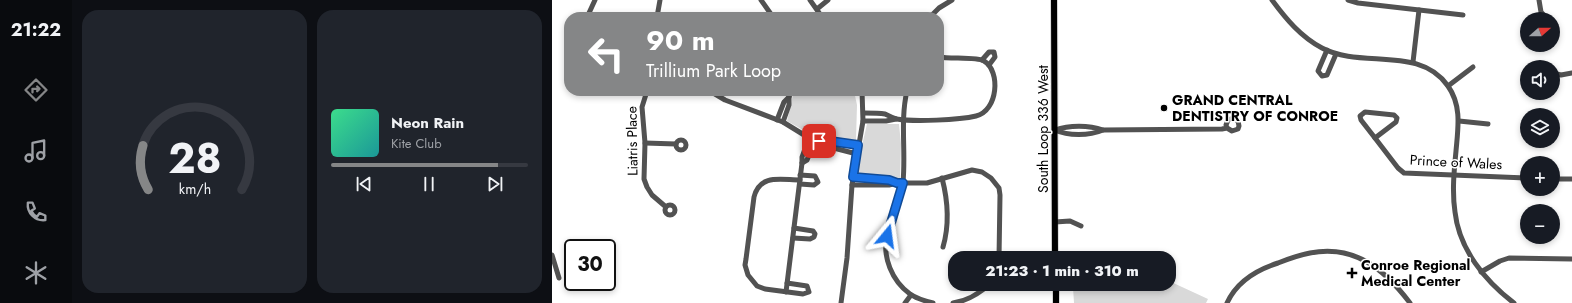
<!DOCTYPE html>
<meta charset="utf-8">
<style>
body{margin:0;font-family:Jost,sans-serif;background:#20242c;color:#f1f3f6;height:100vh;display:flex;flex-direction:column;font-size:15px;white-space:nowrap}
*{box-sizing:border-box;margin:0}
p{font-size:13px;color:#9ea1a6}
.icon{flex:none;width:22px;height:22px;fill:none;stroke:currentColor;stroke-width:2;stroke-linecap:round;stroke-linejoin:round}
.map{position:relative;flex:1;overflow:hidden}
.sheet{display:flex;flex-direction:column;gap:10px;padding:10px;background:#0d0f14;width:480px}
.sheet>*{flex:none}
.hud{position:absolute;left:12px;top:12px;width:380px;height:84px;border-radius:16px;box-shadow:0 2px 6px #0003;background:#858687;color:#fff;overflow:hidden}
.needle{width:26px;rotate:69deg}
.tools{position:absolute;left:968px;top:12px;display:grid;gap:8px}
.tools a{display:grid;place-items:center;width:40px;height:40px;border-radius:50%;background:#171b24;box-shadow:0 2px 6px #0003;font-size:20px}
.speed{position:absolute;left:12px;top:239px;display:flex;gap:8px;font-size:20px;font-weight:700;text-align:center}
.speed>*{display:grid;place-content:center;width:52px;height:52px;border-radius:50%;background:#171b24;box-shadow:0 2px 6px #0003;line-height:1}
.speed .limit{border:2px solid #111;border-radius:6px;background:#fff;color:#111}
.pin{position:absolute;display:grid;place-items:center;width:34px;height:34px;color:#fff;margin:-17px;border-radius:8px;box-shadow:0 2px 6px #0006}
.me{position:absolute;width:44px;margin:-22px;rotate:16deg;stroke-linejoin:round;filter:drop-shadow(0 0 3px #0008)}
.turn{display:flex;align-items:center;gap:14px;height:84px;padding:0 16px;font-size:18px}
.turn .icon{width:52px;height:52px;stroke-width:2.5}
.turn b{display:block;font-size:28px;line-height:34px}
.sheet .tile{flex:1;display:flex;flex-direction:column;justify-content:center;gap:6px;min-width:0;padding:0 14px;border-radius:16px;background:#20242c}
.sheet .dial{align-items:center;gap:0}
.dial svg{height:104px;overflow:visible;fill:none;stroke:#363941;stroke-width:7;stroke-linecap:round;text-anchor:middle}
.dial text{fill:#f1f3f6;stroke:none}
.song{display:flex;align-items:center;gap:12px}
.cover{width:48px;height:48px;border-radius:6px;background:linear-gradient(135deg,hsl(150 70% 55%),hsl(180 70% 35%))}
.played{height:4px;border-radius:2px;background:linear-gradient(90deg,#858687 85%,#363941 85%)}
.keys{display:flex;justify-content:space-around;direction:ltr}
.sheet .tiles{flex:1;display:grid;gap:10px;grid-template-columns:repeat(2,1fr)}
.trip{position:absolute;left:396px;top:251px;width:228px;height:40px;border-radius:16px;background:#171b24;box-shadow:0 2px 6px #0003;font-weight:800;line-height:40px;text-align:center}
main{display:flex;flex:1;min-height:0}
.tabs{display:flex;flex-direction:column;width:72px;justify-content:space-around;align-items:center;background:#090b0e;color:#9ea1a6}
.tabs .icon{width:28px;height:28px}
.tabs .active{color:#858687}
.tabs b{font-size:18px;color:#f1f3f6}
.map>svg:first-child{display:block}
.green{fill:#d9d9d9}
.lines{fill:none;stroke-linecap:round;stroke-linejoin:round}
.major-casing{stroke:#dbdbdb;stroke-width:8}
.minor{stroke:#525252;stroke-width:5}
.major{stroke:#000;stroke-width:6}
.route-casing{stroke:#114b97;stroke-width:10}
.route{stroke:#1a73e8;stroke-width:7}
.poi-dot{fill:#000;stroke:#fff;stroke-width:1.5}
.labels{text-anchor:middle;stroke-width:3;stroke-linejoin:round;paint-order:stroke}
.poi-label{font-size:14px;font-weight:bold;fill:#000;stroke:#fff;text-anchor:start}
.street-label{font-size:14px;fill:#000;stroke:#fff}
</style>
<main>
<nav class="tabs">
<b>21:22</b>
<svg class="icon active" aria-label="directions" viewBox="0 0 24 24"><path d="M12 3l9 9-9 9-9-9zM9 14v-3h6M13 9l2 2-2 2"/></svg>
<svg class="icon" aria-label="music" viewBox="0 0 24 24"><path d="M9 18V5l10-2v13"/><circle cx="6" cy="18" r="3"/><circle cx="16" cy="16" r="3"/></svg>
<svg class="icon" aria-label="phone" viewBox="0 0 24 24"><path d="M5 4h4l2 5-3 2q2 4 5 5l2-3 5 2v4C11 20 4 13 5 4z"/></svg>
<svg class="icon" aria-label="climate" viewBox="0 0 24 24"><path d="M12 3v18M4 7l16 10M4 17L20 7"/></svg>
</nav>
<section class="sheet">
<div class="tiles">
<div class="tile dial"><svg viewBox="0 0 100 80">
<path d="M14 69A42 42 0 1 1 86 69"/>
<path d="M14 69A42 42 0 0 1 10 35" stroke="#858687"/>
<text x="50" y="56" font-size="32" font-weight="700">28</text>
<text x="50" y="72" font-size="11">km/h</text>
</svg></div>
<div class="tile">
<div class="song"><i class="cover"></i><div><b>Neon Rain</b><p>Kite Club</p></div></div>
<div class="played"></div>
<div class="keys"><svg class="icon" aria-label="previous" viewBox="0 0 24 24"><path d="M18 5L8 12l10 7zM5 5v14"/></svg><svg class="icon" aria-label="pause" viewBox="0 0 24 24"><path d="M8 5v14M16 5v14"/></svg><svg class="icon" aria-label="next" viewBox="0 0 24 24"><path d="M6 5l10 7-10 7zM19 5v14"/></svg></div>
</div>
</div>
</section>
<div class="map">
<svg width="1020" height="303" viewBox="0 0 1020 303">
<rect width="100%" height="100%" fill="#fff"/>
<g class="green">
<path d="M242,91H302L305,105L304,140L260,135L235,121Z"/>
<path d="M315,124H347L349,144L348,180L303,175Z"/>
<path d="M617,281L656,299L654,303H522L521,287L525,284H617Z"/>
</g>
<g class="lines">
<defs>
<g id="major">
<path d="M502,0L503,258"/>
<path d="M504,284V303"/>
</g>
</defs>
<use href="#major" class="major-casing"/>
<g class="minor">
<path d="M209,0L221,17"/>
<path d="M258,0L270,17"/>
<path d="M720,0C734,19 749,37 770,48C809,69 868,45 896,86C910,106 906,128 904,151C902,171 900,192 903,212C907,249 933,281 962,303"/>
<path d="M796,0L806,3L911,15"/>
<path d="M987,0L989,12L995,19"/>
<path d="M265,9L276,0"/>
<path d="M37,13L43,0"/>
<path d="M105,17L108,0"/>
<path d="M378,17L387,8L400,0"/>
<path d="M775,50L766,71L770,76L775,75L784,54"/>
<path d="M430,60L437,52H442L443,57L437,65"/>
<path d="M861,62L867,10"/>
<path d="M1001,73L1009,75L1020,73"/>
<path d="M896,86L921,67"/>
<path d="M95,91L90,107L93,143L92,179L95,187L100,195L114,207"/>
<path d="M158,91L173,100L231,122L257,138L267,141L270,145L305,154"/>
<path d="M355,91C348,120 354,152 351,182C349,201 339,217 335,235C330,257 340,281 358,294C365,299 373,301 381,303"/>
<path d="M813,112L842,115L845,118L844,122L823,138L809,120L808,116Z"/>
<path d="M312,113C319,113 327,113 333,114C337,116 341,118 345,119C362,122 407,120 424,116C446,111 449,71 432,61C426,57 398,59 387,57"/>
<path d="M225,120L232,102L237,97L239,91"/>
<path d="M311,121H334L344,119"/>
<path d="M907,121L936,124"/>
<path d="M231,122L237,105V97"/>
<path d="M503,130C516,136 537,136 551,130L670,129L675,128L680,131L686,129L687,126L686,121L681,118L676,120L674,125L675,128"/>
<path d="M503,130C517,125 537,125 551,130"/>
<path d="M823,138L846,168L852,173L975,178"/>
<circle cx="129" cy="145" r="5"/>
<path d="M267,141L271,140L306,145"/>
<path d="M93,143L124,144"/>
<path d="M250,163L255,160L263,140"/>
<path d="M301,177L337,180L345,183"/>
<path d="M390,178C396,201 398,223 391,247"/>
<path d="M1001,179H1020"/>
<path d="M248,184L262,185L266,182L263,176L248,175"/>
<path d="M300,185H337L345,183H375L420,170L430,172L439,178L447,188L448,195L447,258"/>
<circle cx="118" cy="210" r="5"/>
<path d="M503,222L518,221L529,226"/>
<path d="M241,238L258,239L262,237L263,234L261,231L242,228"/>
<path d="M0,255L7,278"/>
<path d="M929,272L948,261L957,258L1020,259"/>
<path d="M235,283L255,286L257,292L251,294L213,289L205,286L196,275L193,265L194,259L202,197C208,173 230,180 248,180"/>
<path d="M234,292L250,163V157L257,138"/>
<path d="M289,303L295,258L300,185L311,121L310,91"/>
<path d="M353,303L359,295"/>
<path d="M401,303C414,301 428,293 438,284"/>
<path d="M675,303C685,281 704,270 726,263C736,259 747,255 758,253C803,244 833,270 858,303"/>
</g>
<use href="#major" class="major"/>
</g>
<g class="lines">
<defs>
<path id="route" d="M267,141L271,140L306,145L301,177L337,180L345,183H351L335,236"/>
</defs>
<use href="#route" class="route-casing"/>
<use href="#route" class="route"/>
</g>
<g class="poi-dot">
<circle cx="612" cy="108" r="4"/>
<path d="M798 267h4v4h4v4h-4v4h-4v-4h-4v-4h4z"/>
</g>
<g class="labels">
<g class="poi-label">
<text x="620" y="105">GRAND CENTRAL<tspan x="620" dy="16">DENTISTRY OF CONROE</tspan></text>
<text x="809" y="270">Conroe Regional<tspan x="809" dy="16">Medical Center</tspan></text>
</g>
<g class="street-label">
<text transform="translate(491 129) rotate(-90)" y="5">South Loop 336 West</text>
<text transform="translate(80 141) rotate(-91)" y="5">Liatris Place</text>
<text transform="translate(904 162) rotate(3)" y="5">Prince of Wales</text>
</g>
</g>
</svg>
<div class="tools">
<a><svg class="needle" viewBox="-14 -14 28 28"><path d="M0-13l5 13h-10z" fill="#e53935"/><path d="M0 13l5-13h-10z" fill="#9ea1a6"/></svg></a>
<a><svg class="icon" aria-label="sound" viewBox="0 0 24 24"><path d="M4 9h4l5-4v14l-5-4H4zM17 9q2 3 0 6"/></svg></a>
<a><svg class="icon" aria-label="layers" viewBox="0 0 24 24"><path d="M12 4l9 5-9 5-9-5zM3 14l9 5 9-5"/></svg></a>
<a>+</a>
<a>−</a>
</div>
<div class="speed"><div class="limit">30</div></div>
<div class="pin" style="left:267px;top:141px;background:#d93025"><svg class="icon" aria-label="arrive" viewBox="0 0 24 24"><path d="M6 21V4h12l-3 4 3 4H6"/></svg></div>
<svg class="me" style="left:335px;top:236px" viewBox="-20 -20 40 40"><path d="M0-17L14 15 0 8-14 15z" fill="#1a73e8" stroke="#fff" stroke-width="4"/></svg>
<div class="trip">21:23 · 1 min · 310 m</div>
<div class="hud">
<div class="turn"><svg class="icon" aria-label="left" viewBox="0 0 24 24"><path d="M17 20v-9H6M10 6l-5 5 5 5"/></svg><div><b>90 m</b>Trillium Park Loop</div></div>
</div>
</div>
</main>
